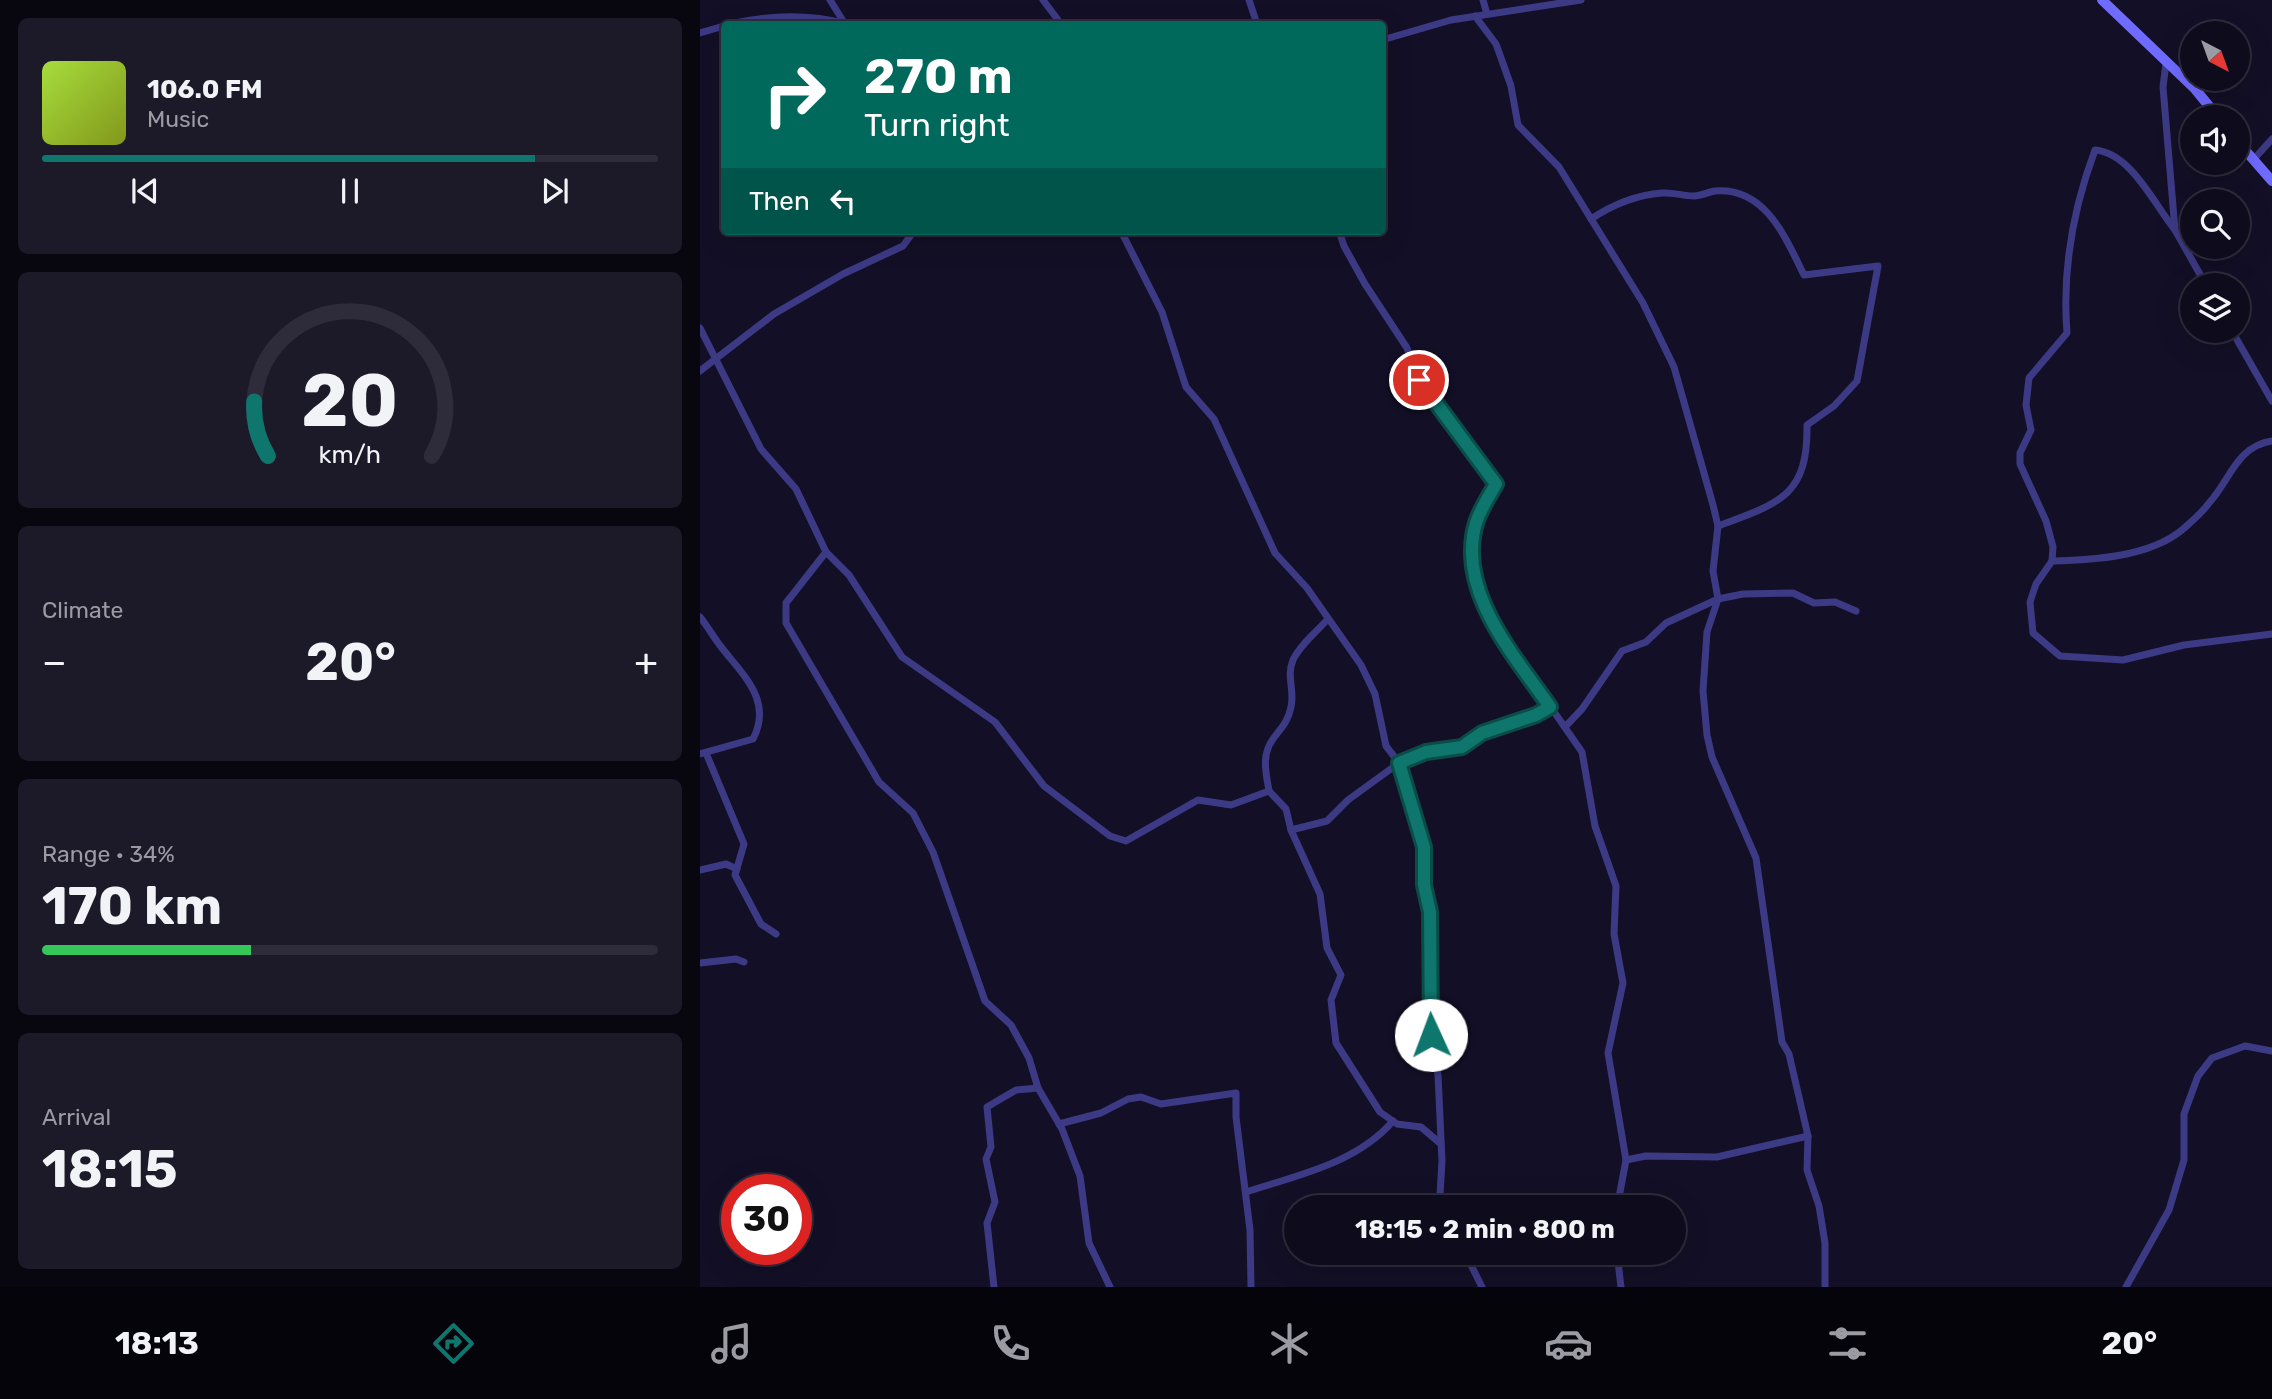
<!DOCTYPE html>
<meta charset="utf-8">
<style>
body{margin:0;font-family:Rubik,sans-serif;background:#1c1929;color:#f1f3f6;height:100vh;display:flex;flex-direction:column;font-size:26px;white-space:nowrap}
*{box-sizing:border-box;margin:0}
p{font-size:23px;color:#9b9ba3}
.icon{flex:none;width:38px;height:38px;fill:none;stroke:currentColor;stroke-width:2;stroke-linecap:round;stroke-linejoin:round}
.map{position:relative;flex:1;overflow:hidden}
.drawer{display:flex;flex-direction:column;gap:18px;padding:18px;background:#08060f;width:700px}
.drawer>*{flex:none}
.top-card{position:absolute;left:21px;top:21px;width:665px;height:214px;border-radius:7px;box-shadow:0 7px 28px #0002,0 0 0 2px #2e2b3b;background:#00695c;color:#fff;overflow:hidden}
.needle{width:46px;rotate:139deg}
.fabs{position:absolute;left:1480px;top:21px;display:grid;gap:14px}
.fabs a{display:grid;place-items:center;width:70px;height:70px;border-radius:50%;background:#0e0b1c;box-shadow:0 7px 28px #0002,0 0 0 2px #2e2b3b;font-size:35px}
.speed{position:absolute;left:21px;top:1174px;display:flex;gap:14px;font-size:35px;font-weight:700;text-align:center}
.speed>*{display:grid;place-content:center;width:91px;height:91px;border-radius:50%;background:#0e0b1c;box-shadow:0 7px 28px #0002,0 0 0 2px #2e2b3b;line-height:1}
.speed .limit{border:10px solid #d22;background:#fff;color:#111}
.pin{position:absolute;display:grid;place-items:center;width:60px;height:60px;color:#fff;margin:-30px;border:4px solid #fff;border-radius:50%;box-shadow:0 2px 7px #0007}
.me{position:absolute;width:77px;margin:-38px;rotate:358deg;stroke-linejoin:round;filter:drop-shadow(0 0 5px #0008)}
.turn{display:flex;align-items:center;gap:24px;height:147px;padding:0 28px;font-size:32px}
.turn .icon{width:91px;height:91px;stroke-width:2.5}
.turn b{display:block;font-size:49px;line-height:60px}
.then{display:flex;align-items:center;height:66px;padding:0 28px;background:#0003;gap:14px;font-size:26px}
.big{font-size:52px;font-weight:700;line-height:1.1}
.drawer .widget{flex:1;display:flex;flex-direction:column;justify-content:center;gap:10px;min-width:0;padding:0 24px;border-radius:10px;background:#1c1929}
.drawer .dial{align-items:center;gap:0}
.dial svg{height:182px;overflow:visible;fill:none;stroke:#2e2b3b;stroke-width:7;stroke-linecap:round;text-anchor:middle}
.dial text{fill:#f1f3f6;stroke:none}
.song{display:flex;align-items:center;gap:21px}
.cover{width:84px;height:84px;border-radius:10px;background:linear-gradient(135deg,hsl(80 70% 55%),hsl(70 70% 35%))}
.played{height:7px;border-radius:4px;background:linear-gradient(90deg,#0f766e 80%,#2e2b3b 80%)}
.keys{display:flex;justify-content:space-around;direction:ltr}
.heat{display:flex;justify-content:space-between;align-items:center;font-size:38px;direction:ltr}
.charge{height:10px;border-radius:5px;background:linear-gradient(90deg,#34c759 34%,#2e2b3b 0)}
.trip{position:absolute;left:584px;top:1195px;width:402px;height:70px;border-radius:35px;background:#0e0b1c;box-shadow:0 7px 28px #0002,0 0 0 2px #2e2b3b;font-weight:700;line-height:70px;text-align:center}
.tabs{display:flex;height:112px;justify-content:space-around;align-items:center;background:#06040b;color:#9b9ba3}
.tabs .icon{width:49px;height:49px}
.tabs .current{color:#0f766e}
.tabs b{font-size:32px;color:#f1f3f6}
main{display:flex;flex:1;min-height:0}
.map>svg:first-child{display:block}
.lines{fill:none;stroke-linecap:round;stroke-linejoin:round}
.street{stroke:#3d3a85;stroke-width:7}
.secondary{stroke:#6f6bff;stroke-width:10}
.route-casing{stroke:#0a4d48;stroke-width:18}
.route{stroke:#0f766e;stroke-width:12}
</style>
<main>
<section class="drawer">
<div class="widget">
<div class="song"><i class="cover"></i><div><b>106.0 FM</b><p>Music</p></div></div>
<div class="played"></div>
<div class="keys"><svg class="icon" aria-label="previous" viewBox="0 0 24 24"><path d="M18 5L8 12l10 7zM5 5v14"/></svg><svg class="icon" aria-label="pause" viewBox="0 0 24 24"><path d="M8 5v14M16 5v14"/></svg><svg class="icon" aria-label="next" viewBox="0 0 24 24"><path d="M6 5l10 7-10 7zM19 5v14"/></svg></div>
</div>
<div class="widget dial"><svg viewBox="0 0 100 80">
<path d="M14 69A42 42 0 1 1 86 69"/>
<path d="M14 69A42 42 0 0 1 8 45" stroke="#0f766e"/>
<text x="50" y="56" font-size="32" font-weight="700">20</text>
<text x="50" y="72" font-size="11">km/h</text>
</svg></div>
<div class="widget"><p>Climate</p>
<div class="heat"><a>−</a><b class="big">20°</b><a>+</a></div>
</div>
<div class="widget"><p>Range · 34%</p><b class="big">170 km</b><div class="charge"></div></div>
<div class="widget"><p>Arrival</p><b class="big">18:15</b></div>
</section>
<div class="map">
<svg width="1572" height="1287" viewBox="0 0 1572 1287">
<rect width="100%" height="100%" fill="#130f26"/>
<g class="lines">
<g class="street">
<path d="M130,0L145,24"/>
<path d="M343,0L361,24"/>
<path d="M549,0L557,24"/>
<path d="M783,0L787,14"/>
<path d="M775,16L796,44L811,86L818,125L859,167L943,303L974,367L1013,505L1018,526L1013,571L1018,599L1007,632L1003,691L1007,735L1012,757L1056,858L1082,1042L1089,1054L1108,1136L1107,1170L1119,1206L1125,1243V1287"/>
<path d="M30,24C69,15 109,14 147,24"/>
<path d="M0,33L24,26"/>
<path d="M682,40L751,20L881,0"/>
<path d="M1466,63L1463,87L1475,230L1506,285"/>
<path d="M1553,160L1572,139"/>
<path d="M891,219C912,205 936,195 962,193C973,192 983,196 994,196C1001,196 1008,192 1015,191C1066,187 1086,239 1104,275L1178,266L1157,381L1134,406L1107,425C1108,496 1080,503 1018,526"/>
<path d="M1475,230C1454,204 1431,153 1395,150C1373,209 1362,270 1367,333L1329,378L1326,405L1331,430L1320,453V464L1346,521L1353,547L1352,561L1336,584L1330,602L1333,633L1360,656L1423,660L1484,645L1572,634"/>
<path d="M421,231L462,312L486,387L514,419L575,553L607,588L661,665L675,694L686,746L699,763L724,847L725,885L730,912L731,1035L738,1075L742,1161L740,1195L744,1208"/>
<path d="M639,231L644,246L665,284L707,348L719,380L796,484L776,522L772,552L777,592L811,650L882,752L895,826L916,886L914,934L923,983L908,1053L926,1160L917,1208"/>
<path d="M0,328L61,449L96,489L126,552L149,575L202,657L295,722L344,786L410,836L426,841L498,800L531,805L569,791L586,809L591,830L627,821L648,800L699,763L726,752L762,746L782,733L836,715L850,707"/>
<path d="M1532,331L1572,401"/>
<path d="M0,371L74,314L143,274L203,246L214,231"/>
<path d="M126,552L86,603V623L179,782L213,813L233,852L285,1001L311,1025L329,1058L338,1088L362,1129L380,1176L389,1243L410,1287"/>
<path d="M1352,561C1393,560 1449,557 1482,530C1491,522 1502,513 1509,503C1530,480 1537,446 1572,441"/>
<path d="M0,617C8,627 14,638 22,648C43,675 73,701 53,739L0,754"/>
<path d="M865,727L882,709L922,651L946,642L966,623L1018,599L1043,594L1093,593L1114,603L1135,602L1156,611"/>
<path d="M6,753L44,844L35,875L61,924L76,934"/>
<path d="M569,791C566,773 561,755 573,739C581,728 588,722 591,707C595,690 586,677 593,660C600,645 617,631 628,619"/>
<path d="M591,830L620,894L627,948L641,975L631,1000L636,1043L680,1112L697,1124L721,1127L741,1144"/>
<path d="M0,870L26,864L37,869"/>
<path d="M0,963L36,959L44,962"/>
<path d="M359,1124L401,1113L428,1099L441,1097L461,1104L536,1093V1117L550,1230L551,1287"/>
<path d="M926,1160L946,1156L1017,1157L1108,1136"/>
<path d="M546,1192C598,1175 657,1163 693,1121"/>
<path d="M765,1253L782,1287"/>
<path d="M917,1253L921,1287"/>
<path d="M294,1287L287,1223L295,1202L286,1159L291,1147L287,1107L316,1090L338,1088"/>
<path d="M1426,1287L1469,1210L1484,1160V1114L1498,1076L1512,1058L1545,1046L1572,1051"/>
</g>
<g class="secondary">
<path d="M1402,0L1495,89L1518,117"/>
<path d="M1538,142L1572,181"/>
</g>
</g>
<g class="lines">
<defs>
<path id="route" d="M719,380L796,484C789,496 780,510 776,523C756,591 814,655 850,707L836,715L782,733L762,747L726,752L699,763L724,847V885L730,912L731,1035"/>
</defs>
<use href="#route" class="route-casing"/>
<use href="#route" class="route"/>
</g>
</svg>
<div class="fabs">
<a><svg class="needle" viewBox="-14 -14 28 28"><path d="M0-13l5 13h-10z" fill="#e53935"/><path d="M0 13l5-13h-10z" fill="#9b9ba3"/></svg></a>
<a><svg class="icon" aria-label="sound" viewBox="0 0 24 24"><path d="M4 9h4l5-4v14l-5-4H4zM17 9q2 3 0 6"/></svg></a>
<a><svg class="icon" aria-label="search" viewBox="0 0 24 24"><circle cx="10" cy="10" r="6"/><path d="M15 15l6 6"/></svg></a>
<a><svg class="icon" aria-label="layers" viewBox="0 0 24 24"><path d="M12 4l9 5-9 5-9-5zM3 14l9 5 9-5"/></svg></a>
</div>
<div class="speed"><div class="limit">30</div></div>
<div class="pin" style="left:719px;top:380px;background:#d93025"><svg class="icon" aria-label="arrive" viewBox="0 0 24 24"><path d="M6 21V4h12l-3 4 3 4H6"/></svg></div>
<svg class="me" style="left:731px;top:1035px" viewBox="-20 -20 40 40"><circle r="19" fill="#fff"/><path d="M0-13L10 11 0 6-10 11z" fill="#0f766e"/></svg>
<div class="trip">18:15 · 2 min · 800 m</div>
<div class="top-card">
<div class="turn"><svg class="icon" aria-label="right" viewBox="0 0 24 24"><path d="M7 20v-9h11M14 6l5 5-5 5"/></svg><div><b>270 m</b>Turn right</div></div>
<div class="then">Then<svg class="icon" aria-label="left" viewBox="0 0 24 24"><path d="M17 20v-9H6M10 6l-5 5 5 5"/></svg></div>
</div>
</div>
</main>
<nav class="tabs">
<b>18:13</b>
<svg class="icon current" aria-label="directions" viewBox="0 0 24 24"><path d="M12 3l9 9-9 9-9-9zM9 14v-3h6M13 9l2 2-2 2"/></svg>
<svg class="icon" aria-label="music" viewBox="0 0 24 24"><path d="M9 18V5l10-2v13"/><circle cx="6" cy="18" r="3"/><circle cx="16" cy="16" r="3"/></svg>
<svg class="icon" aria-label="phone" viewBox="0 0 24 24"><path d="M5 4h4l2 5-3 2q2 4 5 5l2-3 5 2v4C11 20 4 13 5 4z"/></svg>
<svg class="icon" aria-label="climate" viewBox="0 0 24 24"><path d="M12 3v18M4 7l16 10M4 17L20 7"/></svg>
<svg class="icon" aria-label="car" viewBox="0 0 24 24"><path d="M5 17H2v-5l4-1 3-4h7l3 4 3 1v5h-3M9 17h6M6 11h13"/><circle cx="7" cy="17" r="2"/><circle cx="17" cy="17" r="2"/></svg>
<svg class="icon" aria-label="filters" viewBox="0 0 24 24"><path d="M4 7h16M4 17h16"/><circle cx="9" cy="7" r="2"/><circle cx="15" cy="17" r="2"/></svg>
<b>20°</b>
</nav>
